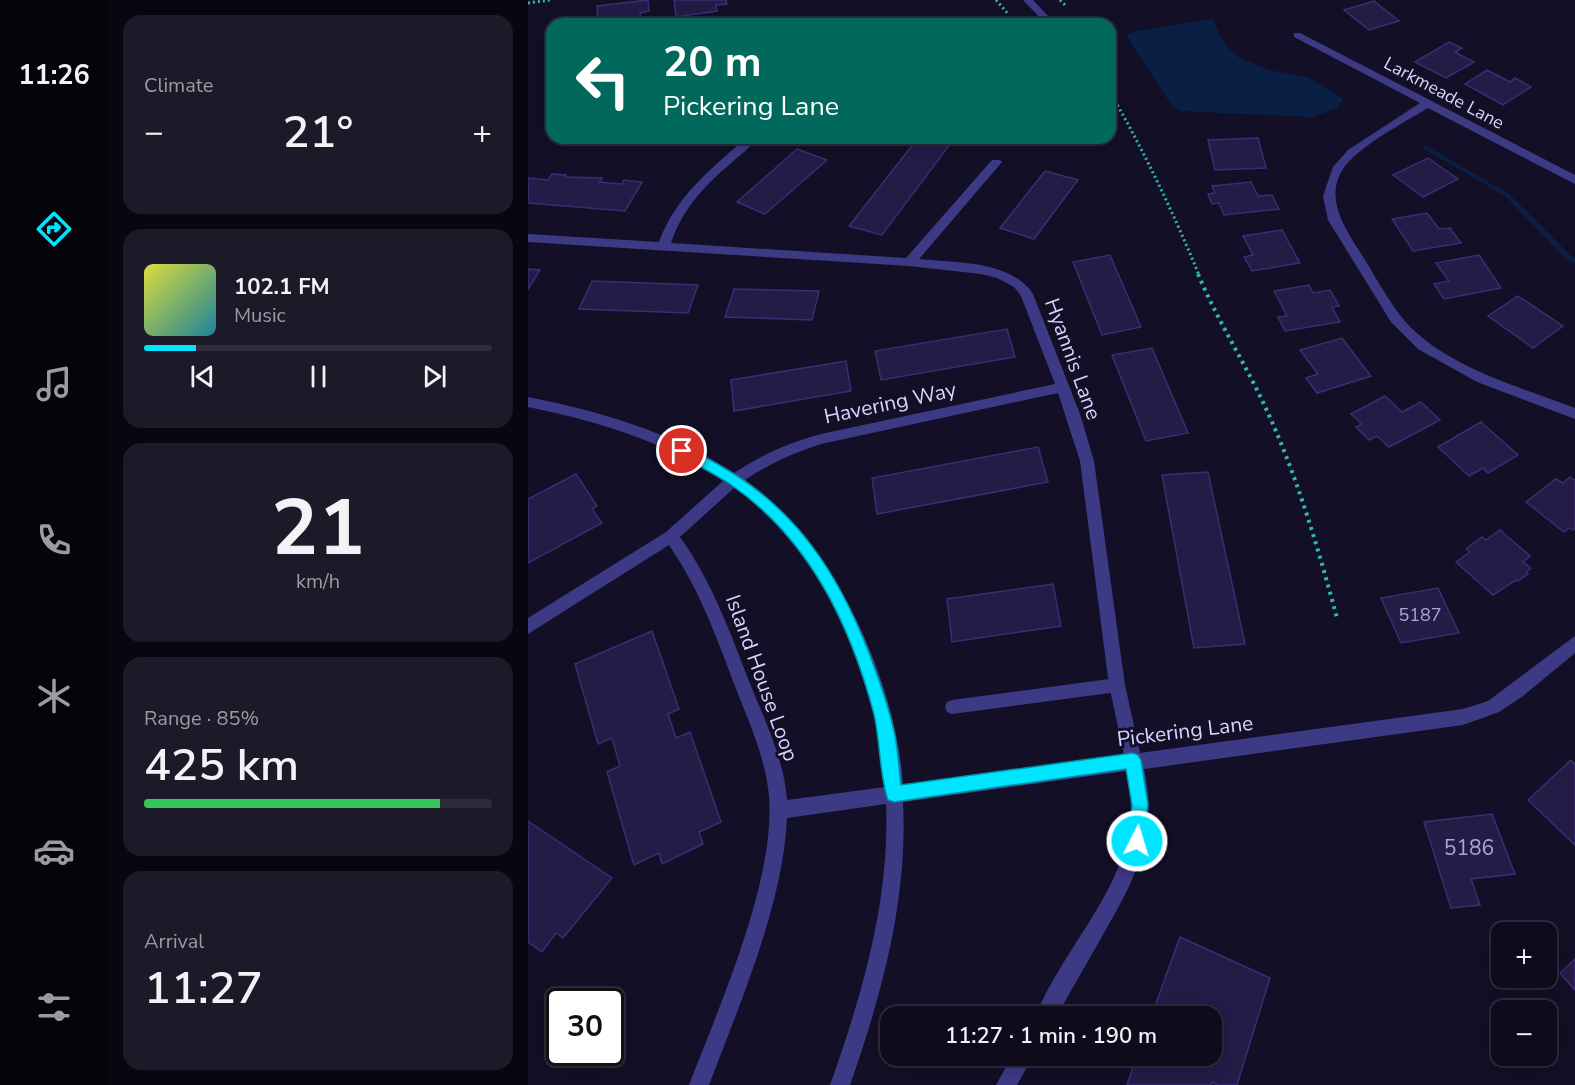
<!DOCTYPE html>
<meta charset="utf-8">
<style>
body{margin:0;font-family:"Nunito Sans",sans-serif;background:#1c1929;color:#f1f3f6;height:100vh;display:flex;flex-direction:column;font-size:22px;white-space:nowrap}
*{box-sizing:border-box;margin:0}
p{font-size:20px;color:#9b9ba3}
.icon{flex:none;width:33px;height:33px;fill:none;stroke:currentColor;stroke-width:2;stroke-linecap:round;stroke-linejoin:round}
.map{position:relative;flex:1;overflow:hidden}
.details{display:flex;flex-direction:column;gap:15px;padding:15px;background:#08060f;width:420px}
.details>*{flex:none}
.banner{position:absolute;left:18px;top:18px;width:570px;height:126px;border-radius:18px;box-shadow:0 3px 15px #0003,0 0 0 2px #2e2b3b;background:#00695c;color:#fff;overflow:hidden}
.tools{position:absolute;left:963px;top:922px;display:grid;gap:12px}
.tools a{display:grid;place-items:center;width:66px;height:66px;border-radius:12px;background:#0e0b1c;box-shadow:0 3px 15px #0003,0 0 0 2px #2e2b3b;font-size:30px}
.speed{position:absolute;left:18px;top:988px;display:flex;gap:12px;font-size:30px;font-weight:700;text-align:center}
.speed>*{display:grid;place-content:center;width:78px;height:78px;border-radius:50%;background:#0e0b1c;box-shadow:0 3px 15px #0003,0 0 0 2px #2e2b3b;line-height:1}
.speed .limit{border:3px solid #111;border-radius:9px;background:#fff;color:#111}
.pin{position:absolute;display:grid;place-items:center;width:51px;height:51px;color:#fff;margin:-26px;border:3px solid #fff;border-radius:50%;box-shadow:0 2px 6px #0007}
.me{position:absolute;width:66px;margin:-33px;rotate:5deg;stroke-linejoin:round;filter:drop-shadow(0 0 4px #0008)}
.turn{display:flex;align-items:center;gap:21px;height:126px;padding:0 18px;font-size:27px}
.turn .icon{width:78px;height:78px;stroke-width:2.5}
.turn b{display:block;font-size:42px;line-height:51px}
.big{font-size:45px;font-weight:600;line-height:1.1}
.details .card{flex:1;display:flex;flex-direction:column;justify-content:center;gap:9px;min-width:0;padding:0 21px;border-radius:18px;background:#1c1929}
.details .dial{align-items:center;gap:0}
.dial b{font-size:78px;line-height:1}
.song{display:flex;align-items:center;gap:18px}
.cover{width:72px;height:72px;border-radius:9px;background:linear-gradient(135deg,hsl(60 70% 55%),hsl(190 70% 35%))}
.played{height:6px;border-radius:3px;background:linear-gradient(90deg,#00e5ff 15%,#2e2b3b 15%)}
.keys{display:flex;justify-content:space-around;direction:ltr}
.heat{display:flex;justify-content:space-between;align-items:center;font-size:33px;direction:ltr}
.charge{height:9px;border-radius:4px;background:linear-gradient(90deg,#34c759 85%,#2e2b3b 0)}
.trip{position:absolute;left:352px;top:1006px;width:342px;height:60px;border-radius:18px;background:#0e0b1c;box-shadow:0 3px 15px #0003,0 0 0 2px #2e2b3b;font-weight:600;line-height:60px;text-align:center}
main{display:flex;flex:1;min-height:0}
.menu{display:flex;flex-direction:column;width:108px;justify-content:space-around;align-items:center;background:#06040b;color:#9b9ba3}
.menu .icon{width:42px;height:42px}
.menu .selected{color:#00e5ff}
.menu b{font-size:27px;color:#f1f3f6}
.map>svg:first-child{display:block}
.water{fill:#0a1f44}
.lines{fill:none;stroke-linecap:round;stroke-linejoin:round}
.stream{fill:#0a1f44;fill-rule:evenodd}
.building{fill:#241b47;stroke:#3b2d73;stroke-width:1.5}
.path-far1{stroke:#2fb8b0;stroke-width:3;stroke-dasharray:2 3;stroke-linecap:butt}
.path{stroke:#2fb8b0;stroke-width:4;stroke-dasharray:3 4.5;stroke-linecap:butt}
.service{fill:#3d3a85;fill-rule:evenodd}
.minor{fill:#3d3a85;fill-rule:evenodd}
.route{fill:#00e5ff;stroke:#0095a6;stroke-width:1.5}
.labels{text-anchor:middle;stroke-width:6;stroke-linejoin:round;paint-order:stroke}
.far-street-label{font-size:18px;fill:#d9d4ff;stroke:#130f26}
.number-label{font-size:18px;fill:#aca6d1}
.street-label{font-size:21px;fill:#d9d4ff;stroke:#130f26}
.near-number-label{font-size:21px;fill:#aca6d1}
</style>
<main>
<nav class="menu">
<b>11:26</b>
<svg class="icon selected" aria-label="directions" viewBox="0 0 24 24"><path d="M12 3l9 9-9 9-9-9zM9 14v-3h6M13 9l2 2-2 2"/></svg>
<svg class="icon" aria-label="music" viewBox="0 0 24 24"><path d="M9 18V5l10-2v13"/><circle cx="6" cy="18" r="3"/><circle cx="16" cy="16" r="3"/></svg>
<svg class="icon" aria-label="phone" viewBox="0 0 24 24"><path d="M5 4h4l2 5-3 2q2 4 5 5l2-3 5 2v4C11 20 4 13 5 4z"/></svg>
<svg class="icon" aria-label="climate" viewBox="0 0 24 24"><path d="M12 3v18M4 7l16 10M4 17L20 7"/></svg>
<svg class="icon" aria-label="car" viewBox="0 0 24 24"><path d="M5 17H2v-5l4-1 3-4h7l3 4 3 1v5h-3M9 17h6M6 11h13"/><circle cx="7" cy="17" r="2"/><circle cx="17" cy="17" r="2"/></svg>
<svg class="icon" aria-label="filters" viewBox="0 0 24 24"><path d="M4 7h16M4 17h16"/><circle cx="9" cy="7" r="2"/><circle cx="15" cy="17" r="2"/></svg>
</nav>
<section class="details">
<div class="card"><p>Climate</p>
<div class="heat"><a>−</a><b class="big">21°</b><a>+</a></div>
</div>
<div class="card">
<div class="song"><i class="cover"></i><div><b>102.1 FM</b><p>Music</p></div></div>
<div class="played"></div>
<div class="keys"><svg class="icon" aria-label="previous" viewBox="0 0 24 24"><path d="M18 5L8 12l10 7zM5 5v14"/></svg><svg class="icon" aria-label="pause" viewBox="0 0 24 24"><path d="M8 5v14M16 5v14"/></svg><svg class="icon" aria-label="next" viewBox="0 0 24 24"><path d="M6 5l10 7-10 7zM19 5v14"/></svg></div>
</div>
<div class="card dial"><b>21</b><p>km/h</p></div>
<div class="card"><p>Range · 85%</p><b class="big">425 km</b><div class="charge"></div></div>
<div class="card"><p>Arrival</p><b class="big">11:27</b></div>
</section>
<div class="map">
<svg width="1047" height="1085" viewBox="0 0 1047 1085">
<rect width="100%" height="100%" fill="#130f26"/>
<path class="water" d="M684,19L698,46L708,56L740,70L780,77L815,99L808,109L783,117L652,111L642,103L598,35L608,31Z"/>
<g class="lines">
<path class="stream" d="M897,145L981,194L1042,255L1047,258V263L1038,259L977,196L895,148L894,147Z"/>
</g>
<g class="building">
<path d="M120,0L121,11L112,13L113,20L109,21V24H70L69,6Z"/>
<path d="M146,0H198L199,4L188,5L189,11L148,17Z"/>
<path d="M846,1L871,21L841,30L816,10Z"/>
<path d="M921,42L934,48L927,52L946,62L918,78L887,62Z"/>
<path d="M959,70L982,82L987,78L1003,87L975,105L937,84Z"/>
<path d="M390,138H402L423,143L354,235L321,226Z"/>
<path d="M730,138L738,168L687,170L680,140Z"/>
<path d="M269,149L299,160L237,214L209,202Z"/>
<path d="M900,158L930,179L895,197L865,175Z"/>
<path d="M517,171L550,180L506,239L472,228Z"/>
<path d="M24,174L38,175L37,177L74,178L71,182L94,184L96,180L114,182L97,211L0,203V178L20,180Z"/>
<path d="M723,182L730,196L744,195L751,209L696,215L691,203L684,204L680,194L687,193L684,186Z"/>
<path d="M899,213L911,229L922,228L933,243L885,251L864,219Z"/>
<path d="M754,230L772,263L724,271L716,257L725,255L715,236Z"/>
<path d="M582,255L613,327L574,335L545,262Z"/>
<path d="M951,255L973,288L916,299L906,284L921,281L908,263Z"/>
<path d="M0,269L12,270L0,289Z"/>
<path d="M64,281L170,285L160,313L51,309Z"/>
<path d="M781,285L785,293L802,290L811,306L804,307L812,322L757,331L750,317L759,316L746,291Z"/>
<path d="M206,289L291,291L284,320L197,317Z"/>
<path d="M990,296L1035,326L1005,348L960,316Z"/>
<path d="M479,329L487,357L353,380L347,351Z"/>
<path d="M814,338L843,376L789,393L778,378L790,374L772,350Z"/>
<path d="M624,348L660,433L618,441L584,355Z"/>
<path d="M318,361L323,391L206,411L203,380Z"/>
<path d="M857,396L874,412L893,402L912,420L861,447L849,436L841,440L828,427L834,424L823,414Z"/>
<path d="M953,422L990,455L960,473L955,468L941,476L910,447Z"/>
<path d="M510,447L520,482L349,514L344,478Z"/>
<path d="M680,472L717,644L666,648L634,475Z"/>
<path d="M48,474L69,506L64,509L74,523L0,563V499Z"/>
<path d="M1042,477L1047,480V529L1045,530L1041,528L1036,532L998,502L1028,479L1035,483Z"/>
<path d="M972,530L1002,556L995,562L1003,568L998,572L1000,574L990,581L988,580L965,595L928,562L942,552L938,549L954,537L958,540Z"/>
<path d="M525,584L533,626L424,642L419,599Z"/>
<path d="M910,588L931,633L873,643L853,598Z"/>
<path d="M124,631L151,709L140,714L148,738L162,732L193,822L171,832L175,844L134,864L131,853L106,865L79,772L92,766L84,738L70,744L47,664Z"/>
<path d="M1043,760L1047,764V845L1000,800Z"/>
<path d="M964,814L987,874L943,879L952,905L923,908L896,822Z"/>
<path d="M0,821L84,878L35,938L28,933L14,952L0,942Z"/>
<path d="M652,937L742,978L709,1085H690L684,1082L683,1085H599L609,1056H684V1017H623Z"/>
<path d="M1047,959V990L1032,973Z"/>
</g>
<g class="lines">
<g class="path-far1">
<path d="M468,0L481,15"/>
<path d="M532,0L539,7"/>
<path d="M0,3L22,0"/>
<path d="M582,92C616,151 645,212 671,275"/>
</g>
<path class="path" d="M670,274C690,322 719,366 740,413C770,479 790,548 809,618"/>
<path class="service" d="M589,678L594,680L596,685L594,690L589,692L424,714L419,712L417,707L419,702L424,700Z"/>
<g class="minor">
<path d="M495,0H505L523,19V23H517Z"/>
<path d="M766,33H772L1047,175V184L900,108C877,122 829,147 815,169C797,197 815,225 830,249C844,270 856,294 872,315C910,365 990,386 1047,408V419L949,382L890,349L863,322L800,220L795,196L805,167L820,150L892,103L766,37Z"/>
<path d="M218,138H230C222,148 212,155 202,164C176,186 154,210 143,243L378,258L464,160H472L474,162L391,259C427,263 483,260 505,294L552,414L566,461L597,685L612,753L935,709L960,701L1047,636V653L995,696L971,712L935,725L616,769C631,835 608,877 576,933C560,961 544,989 528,1017H507C542,932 621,872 599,771L375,802C380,899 354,994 322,1085H302C334,995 362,901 358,804L259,818C255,905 212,1003 181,1085H161C191,1007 252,871 240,788C235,750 218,716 205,681C187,633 170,587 141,545L0,634V618L138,532L195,481C137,441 68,421 0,407V397C71,411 144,432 206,473C234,454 261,443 293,434L527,384L493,296L486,287L469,278L453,274L381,266L0,242V234L131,242C147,197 183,169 218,138ZM530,393L552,461L581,685L596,755L375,785C369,681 304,539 217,480C241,464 265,453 293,444ZM206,488C294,548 353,682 357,787L259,800C256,760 238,723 223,686C203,635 185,583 152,537Z"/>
<path d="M484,1056H505L489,1085H468Z"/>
</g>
</g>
<path class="route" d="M154,446C167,450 179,459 191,465C268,508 310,573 341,653C351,680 361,707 367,736C370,752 371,769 373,785L605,753L610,755L613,760L620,805L615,846L609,849L603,846L601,841L604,805L598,769L366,802L360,800C352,779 352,740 346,714C322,624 281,538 202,484C185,473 167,464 150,455L148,451Z"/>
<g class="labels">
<g class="far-street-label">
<text transform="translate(916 93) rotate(28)" y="6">Larkmeade Lane</text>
</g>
<g class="number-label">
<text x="892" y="621">5187</text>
</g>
<g class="street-label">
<text transform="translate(545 359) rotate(70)" y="7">Hyannis Lane</text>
<text transform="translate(362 403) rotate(-12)" y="7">Havering Way</text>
<text transform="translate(234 678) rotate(70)" y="7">Island House Loop</text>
<text transform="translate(657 731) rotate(-7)" y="7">Pickering Lane</text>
</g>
<g class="near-number-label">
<text x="941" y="855">5186</text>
</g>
</g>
</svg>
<div class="tools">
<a>+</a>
<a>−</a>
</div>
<div class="speed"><div class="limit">30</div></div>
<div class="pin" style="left:154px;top:451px;background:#d93025"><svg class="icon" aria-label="arrive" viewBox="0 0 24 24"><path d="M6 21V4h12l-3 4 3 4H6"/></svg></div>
<svg class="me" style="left:609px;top:841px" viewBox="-20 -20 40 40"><circle r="17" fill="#00e5ff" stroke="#fff" stroke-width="3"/><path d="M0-11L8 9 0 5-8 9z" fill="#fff"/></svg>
<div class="trip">11:27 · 1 min · 190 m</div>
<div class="banner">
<div class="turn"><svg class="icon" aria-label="left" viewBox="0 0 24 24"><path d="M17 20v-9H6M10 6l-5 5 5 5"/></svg><div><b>20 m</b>Pickering Lane</div></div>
</div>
</div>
</main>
